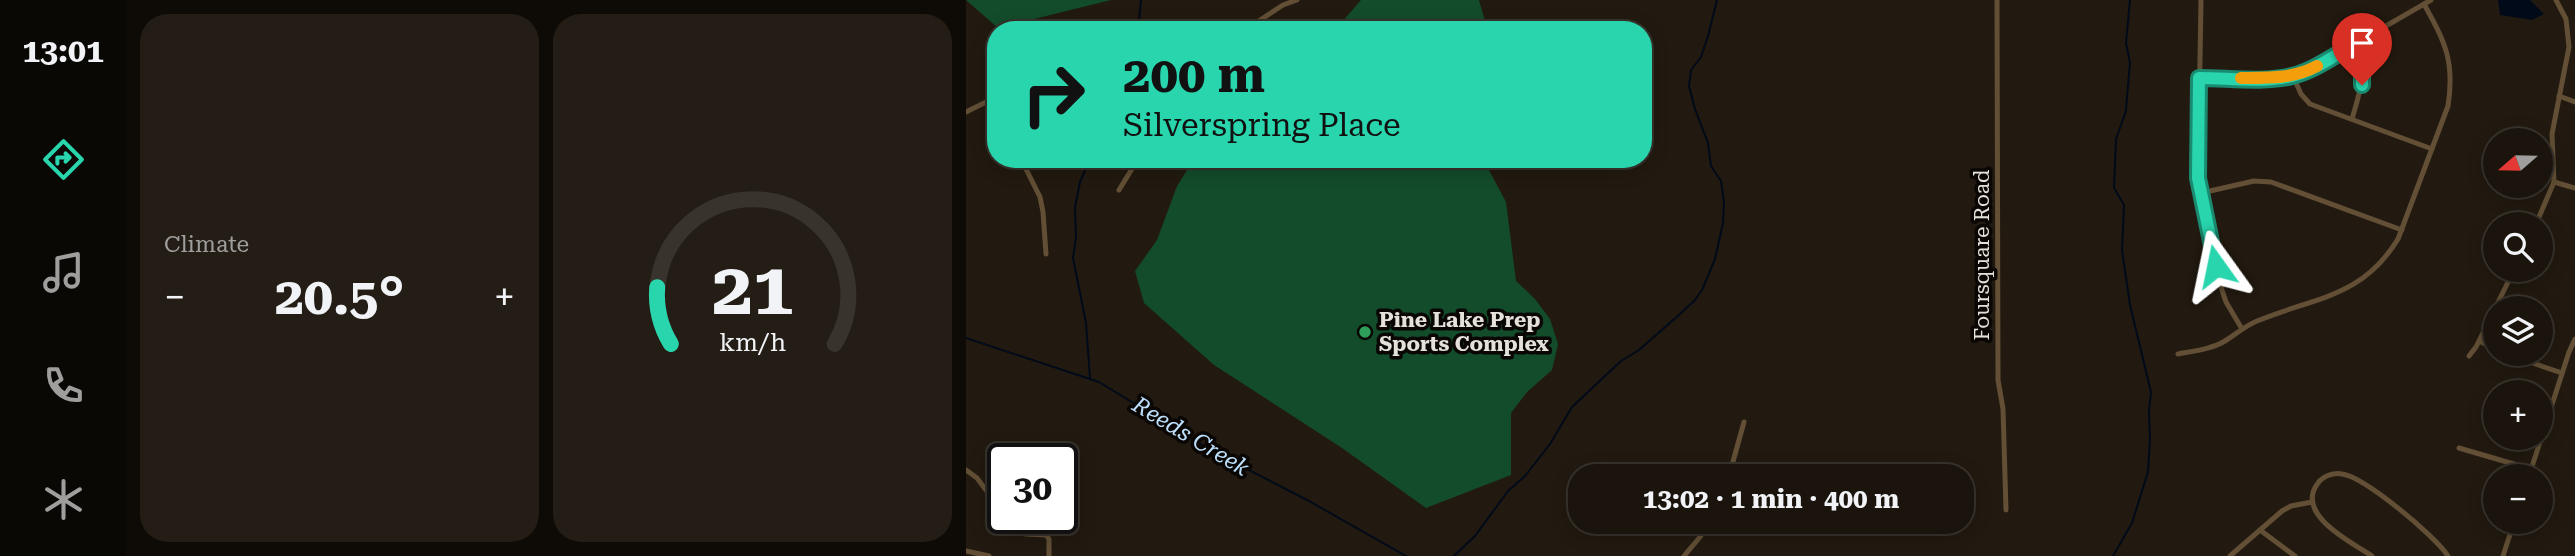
<!DOCTYPE html>
<meta charset="utf-8">
<style>
body{margin:0;font-family:"Roboto Serif",serif;background:#231d15;color:#f1f3f6;height:100vh;display:flex;flex-direction:column;font-size:26px;white-space:nowrap}
*{box-sizing:border-box;margin:0}
p{font-size:23px;color:#9f9e9d}
.icon{flex:none;width:38px;height:38px;fill:none;stroke:currentColor;stroke-width:2;stroke-linecap:round;stroke-linejoin:round}
.map{position:relative;flex:1;overflow:hidden}
.sheet{display:flex;flex-direction:column;gap:14px;padding:14px;background:#0e0b07;width:840px}
.sheet>*{flex:none}
.hud{position:absolute;left:21px;top:21px;width:665px;height:147px;border-radius:28px;box-shadow:0 4px 18px #0003,0 0 0 2px #38332d;background:#28d5ad;color:#111;overflow:hidden}
.needle{width:46px;rotate:250deg}
.fabs{position:absolute;left:1517px;top:128px;display:grid;gap:14px}
.fabs a{display:grid;place-items:center;width:70px;height:70px;border-radius:50%;background:#1a140c;box-shadow:0 4px 18px #0003,0 0 0 2px #38332d;font-size:35px}
.speed{position:absolute;left:21px;top:443px;display:flex;gap:14px;font-size:35px;font-weight:700;text-align:center}
.speed>*{display:grid;place-content:center;width:91px;height:91px;border-radius:50%;background:#1a140c;box-shadow:0 4px 18px #0003,0 0 0 2px #38332d;line-height:1}
.speed .limit{border:4px solid #111;border-radius:10px;background:#fff;color:#111}
.pin{position:absolute;display:grid;place-items:center;width:60px;height:60px;color:#fff;margin:-72px -30px;border-radius:50% 50% 50% 0;rotate:-45deg;box-shadow:0 0 7px #0007}
.pin .icon{rotate:45deg}
.me{position:absolute;width:77px;margin:-38px;rotate:348deg;stroke-linejoin:round;filter:drop-shadow(0 0 5px #0008)}
.turn{display:flex;align-items:center;gap:24px;height:147px;padding:0 21px;font-size:32px}
.turn .icon{width:91px;height:91px;stroke-width:2.5}
.turn b{display:block;font-size:49px;line-height:60px}
.big{font-size:52px;font-weight:700;line-height:1.1}
.sheet .card{flex:1;display:flex;flex-direction:column;justify-content:center;gap:10px;min-width:0;padding:0 24px;border-radius:28px;background:#231d15}
.sheet .dial{align-items:center;gap:0}
.dial svg{height:182px;overflow:visible;fill:none;stroke:#38332d;stroke-width:7;stroke-linecap:round;text-anchor:middle}
.dial text{fill:#f1f3f6;stroke:none}
.heat{display:flex;justify-content:space-between;align-items:center;font-size:38px;direction:ltr}
.sheet .tiles{flex:1;display:grid;gap:14px;grid-template-columns:repeat(2,1fr)}
.trip{position:absolute;left:602px;top:464px;width:406px;height:70px;border-radius:28px;background:#1a140c;box-shadow:0 4px 18px #0003,0 0 0 2px #38332d;font-weight:700;line-height:70px;text-align:center}
main{display:flex;flex:1;min-height:0}
.tab-bar{display:flex;flex-direction:column;width:126px;justify-content:space-around;align-items:center;background:#0a0805;color:#9f9e9d}
.tab-bar .icon{width:49px;height:49px}
.tab-bar .selected{color:#28d5ad}
.tab-bar b{font-size:32px;color:#f1f3f6}
.map>svg:first-child{display:block}
.green{fill:#134c2b}
.water{fill:#000a19}
.lines{fill:none;stroke-linecap:round;stroke-linejoin:round}
.stream{stroke:#000a19;stroke-width:2}
.minor{stroke:#624f35;stroke-width:5}
.route-casing{stroke:#1a8a70;stroke-width:18}
.route{stroke:#28d5ad;stroke-width:12}
.slow{stroke:#f59e0b;stroke-width:12}
.leisure-dot{fill:#2e9e5b;stroke:#090603;stroke-width:2.5}
.labels{text-anchor:middle;stroke-width:7;stroke-linejoin:round;paint-order:stroke}
.street-label{font-size:21px;fill:#e5e0d9;stroke:#090603}
.poi-label{font-size:21px;font-weight:bold;fill:#e5e0d9;stroke:#090603;text-anchor:start}
.water-label{font-size:23px;font-style:italic;fill:#bee0fc;stroke:#090603}
</style>
<main>
<nav class="tab-bar">
<b>13:01</b>
<svg class="icon selected" aria-label="directions" viewBox="0 0 24 24"><path d="M12 3l9 9-9 9-9-9zM9 14v-3h6M13 9l2 2-2 2"/></svg>
<svg class="icon" aria-label="music" viewBox="0 0 24 24"><path d="M9 18V5l10-2v13"/><circle cx="6" cy="18" r="3"/><circle cx="16" cy="16" r="3"/></svg>
<svg class="icon" aria-label="phone" viewBox="0 0 24 24"><path d="M5 4h4l2 5-3 2q2 4 5 5l2-3 5 2v4C11 20 4 13 5 4z"/></svg>
<svg class="icon" aria-label="climate" viewBox="0 0 24 24"><path d="M12 3v18M4 7l16 10M4 17L20 7"/></svg>
</nav>
<section class="sheet">
<div class="tiles">
<div class="card"><p>Climate</p>
<div class="heat"><a>−</a><b class="big">20.5°</b><a>+</a></div>
</div>
<div class="card dial"><svg viewBox="0 0 100 80">
<path d="M14 69A42 42 0 1 1 86 69"/>
<path d="M14 69A42 42 0 0 1 8 44" stroke="#28d5ad"/>
<text x="50" y="56" font-size="32" font-weight="700">21</text>
<text x="50" y="72" font-size="11">km/h</text>
</svg></div>
</div>
</section>
<div class="map">
<svg width="1609" height="556" viewBox="0 0 1609 556">
<rect width="100%" height="100%" fill="#221a10"/>
<g class="green">
<path d="M0,0H145L32,28Z"/>
<path d="M395,0H513L520,25L519,30H369Z"/>
<path d="M228,159H517L540,202L550,281L569,299L584,319L592,344L586,370L561,392L545,413V475L460,508L376,448L248,365L178,303L169,271L191,240L211,186Z"/>
</g>
<path class="water" d="M1532,0H1564L1578,14L1566,20L1534,15Z"/>
<g class="lines">
<g class="stream">
<path d="M172,30L175,0"/>
<path d="M124,159L114,182L109,207L110,237L107,258L120,323L124,378"/>
<path d="M0,338L133,382L246,451L343,501L440,556"/>
<path d="M488,556L509,536L542,491L559,476L584,444L606,407L655,361L673,350L714,314L729,300L736,290L749,259L757,223L758,202L755,181L745,166L742,143L729,109L723,86L725,70L735,57L742,36L751,0"/>
<path d="M1147,556L1166,523L1182,472L1184,439L1183,411L1185,392L1164,305L1156,250L1158,205L1148,188L1150,139L1160,111L1161,97L1164,63L1160,43L1164,0"/>
</g>
<g class="minor">
<path d="M1031,0L1032,380L1037,409L1040,510"/>
<path d="M1235,0L1232,179L1256,290L1260,302L1276,329"/>
<path d="M279,30L317,5L331,0"/>
<path d="M1384,47C1401,79 1395,87 1386,119"/>
<path d="M1327,76L1335,94L1344,104L1466,149"/>
<path d="M1233,77C1272,78 1310,82 1347,68L1465,0"/>
<path d="M1593,96L1609,102"/>
<path d="M0,112L30,97"/>
<path d="M55,159L74,197L77,212L80,254"/>
<path d="M1588,182L1609,188"/>
<path d="M153,190L172,159"/>
<path d="M1235,193L1288,181L1305,182L1436,230"/>
<path d="M1570,224L1588,182L1586,134L1603,47L1600,19L1590,0"/>
<path d="M1513,341L1530,349"/>
<path d="M1212,354C1228,351 1246,349 1259,341C1270,334 1279,326 1291,321C1349,297 1396,298 1432,239L1482,106C1489,61 1479,42 1458,4"/>
<path d="M1540,354L1596,373"/>
<path d="M1503,356L1510,347L1548,270"/>
<path d="M1493,448L1565,469"/>
<path d="M0,470L11,478L37,513"/>
<path d="M763,476L778,422"/>
<path d="M1563,476L1603,352L1609,339"/>
<path d="M41,518L60,534L80,535L83,539V556"/>
<path d="M1294,530L1329,556"/>
<path d="M0,551L23,556"/>
<path d="M718,556L734,537L742,522"/>
<path d="M1264,556L1316,511L1325,506L1346,502"/>
<path d="M1406,556C1385,542 1328,514 1352,483C1357,476 1368,472 1376,474C1399,477 1469,536 1482,556"/>
<path d="M1537,556L1548,522"/>
</g>
</g>
<g class="lines">
<defs>
<path id="route" d="M1250,266L1232,178L1233,78C1263,78 1297,83 1326,76C1347,71 1366,57 1384,47L1396,74V85"/>
</defs>
<use href="#route" class="route-casing"/>
<use href="#route" class="route"/>
<path class="slow" d="M1275,78C1302,78 1327,79 1351,66"/>
</g>
<circle class="leisure-dot" cx="399" cy="332" r="7"/>
<g class="labels">
<g class="street-label">
<text transform="translate(1016 255) rotate(-90)" y="7">Foursquare Road</text>
</g>
<g class="poi-label">
<text x="413" y="327">Pine Lake Prep<tspan x="413" dy="24">Sports Complex</tspan></text>
</g>
<g class="water-label">
<text transform="translate(225 436) rotate(31)" y="8">Reeds Creek</text>
</g>
</g>
</svg>
<div class="fabs">
<a><svg class="needle" viewBox="-14 -14 28 28"><path d="M0-13l5 13h-10z" fill="#e53935"/><path d="M0 13l5-13h-10z" fill="#9f9e9d"/></svg></a>
<a><svg class="icon" aria-label="search" viewBox="0 0 24 24"><circle cx="10" cy="10" r="6"/><path d="M15 15l6 6"/></svg></a>
<a><svg class="icon" aria-label="layers" viewBox="0 0 24 24"><path d="M12 4l9 5-9 5-9-5zM3 14l9 5 9-5"/></svg></a>
<a>+</a>
<a>−</a>
</div>
<div class="speed"><div class="limit">30</div></div>
<div class="pin" style="left:1396px;top:85px;background:#d93025"><svg class="icon" aria-label="arrive" viewBox="0 0 24 24"><path d="M6 21V4h12l-3 4 3 4H6"/></svg></div>
<svg class="me" style="left:1250px;top:266px" viewBox="-20 -20 40 40"><path d="M0-17L14 15 0 8-14 15z" fill="#28d5ad" stroke="#fff" stroke-width="4"/></svg>
<div class="trip">13:02 · 1 min · 400 m</div>
<div class="hud">
<div class="turn"><svg class="icon" aria-label="right" viewBox="0 0 24 24"><path d="M7 20v-9h11M14 6l5 5-5 5"/></svg><div><b>200 m</b>Silverspring Place</div></div>
</div>
</div>
</main>
